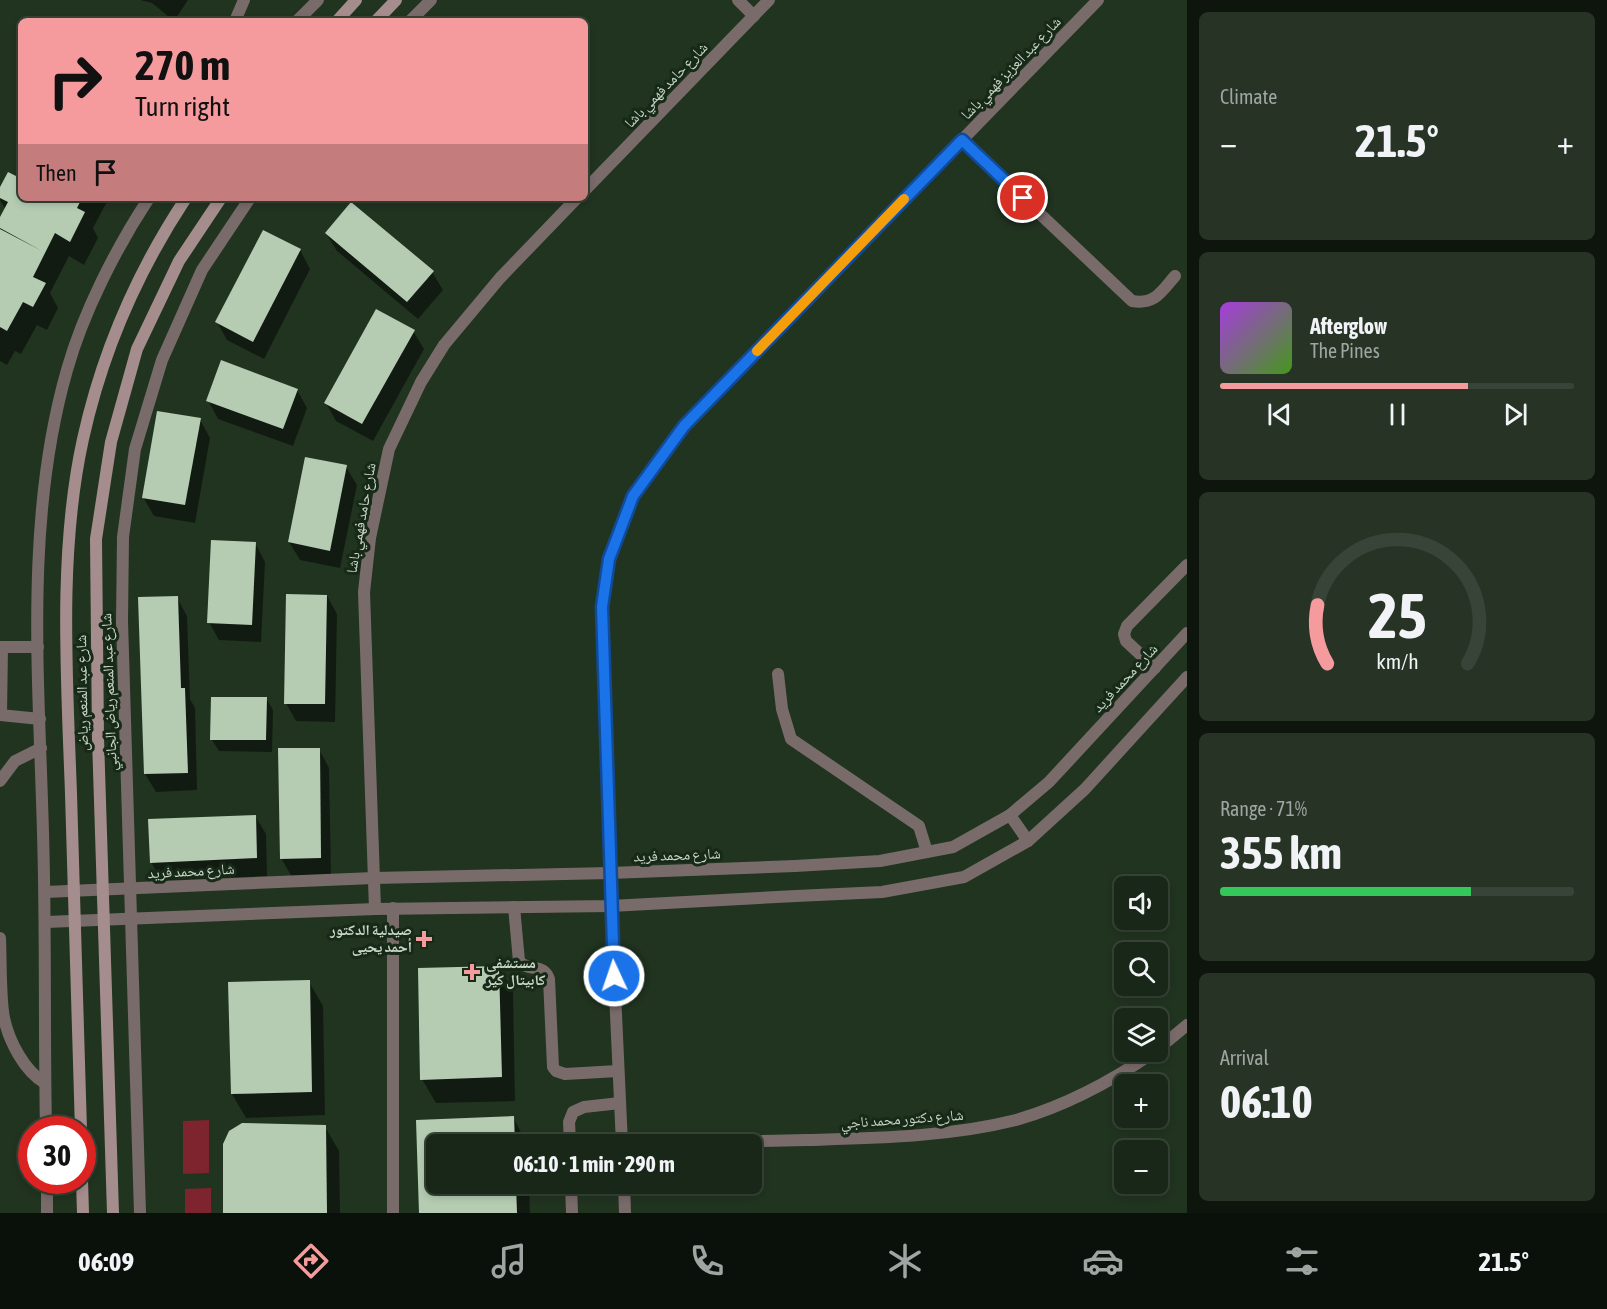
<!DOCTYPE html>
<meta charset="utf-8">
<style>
body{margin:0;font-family:"Asap Condensed","Noto Naskh Arabic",sans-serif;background:#263325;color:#f1f3f6;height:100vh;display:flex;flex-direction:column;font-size:22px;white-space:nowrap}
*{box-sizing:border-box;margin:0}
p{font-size:20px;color:#9fa5a2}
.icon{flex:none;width:33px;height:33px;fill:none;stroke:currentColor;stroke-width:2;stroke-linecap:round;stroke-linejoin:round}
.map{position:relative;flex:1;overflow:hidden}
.side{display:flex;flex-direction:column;gap:12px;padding:12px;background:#0e150d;width:420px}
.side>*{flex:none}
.banner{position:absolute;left:18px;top:18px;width:570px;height:183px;border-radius:9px;box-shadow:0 3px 9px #0003,0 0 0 2px #374437;background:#f59b9d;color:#111;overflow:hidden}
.tools{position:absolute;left:1114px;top:876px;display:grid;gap:12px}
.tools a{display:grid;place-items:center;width:54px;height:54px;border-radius:9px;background:#192718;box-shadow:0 3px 9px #0003,0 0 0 2px #374437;font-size:30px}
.speed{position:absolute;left:18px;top:1116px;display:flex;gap:12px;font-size:30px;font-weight:700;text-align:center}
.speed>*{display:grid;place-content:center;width:78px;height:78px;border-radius:50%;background:#192718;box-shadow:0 3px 9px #0003,0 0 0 2px #374437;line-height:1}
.speed .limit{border:9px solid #d22;background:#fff;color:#111}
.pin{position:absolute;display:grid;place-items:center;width:51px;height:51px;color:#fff;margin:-26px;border:3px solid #fff;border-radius:50%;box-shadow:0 2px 6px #0007}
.me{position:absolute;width:66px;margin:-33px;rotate:357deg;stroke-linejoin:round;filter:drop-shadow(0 0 4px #0008)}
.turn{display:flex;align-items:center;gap:21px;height:126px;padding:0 18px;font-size:27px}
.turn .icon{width:78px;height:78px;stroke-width:2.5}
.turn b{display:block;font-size:42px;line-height:51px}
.then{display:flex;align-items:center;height:57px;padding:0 18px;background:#0003;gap:12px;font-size:22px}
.big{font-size:45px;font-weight:700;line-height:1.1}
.side .card{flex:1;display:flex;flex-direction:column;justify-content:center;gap:9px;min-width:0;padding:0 21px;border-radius:9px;background:#263325}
.side .dial{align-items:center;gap:0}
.dial svg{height:156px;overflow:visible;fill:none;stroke:#374437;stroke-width:7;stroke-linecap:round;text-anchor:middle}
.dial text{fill:#f1f3f6;stroke:none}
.song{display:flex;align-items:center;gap:18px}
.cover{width:72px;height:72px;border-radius:9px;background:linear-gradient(135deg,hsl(280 70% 55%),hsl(100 70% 35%))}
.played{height:6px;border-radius:3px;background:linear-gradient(90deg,#f59b9d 70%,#374437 70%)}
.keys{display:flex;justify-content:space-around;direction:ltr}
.heat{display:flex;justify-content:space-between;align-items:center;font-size:33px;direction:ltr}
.charge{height:9px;border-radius:4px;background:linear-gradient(90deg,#34c759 71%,#374437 0)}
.trip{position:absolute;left:426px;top:1134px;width:336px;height:60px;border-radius:9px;background:#192718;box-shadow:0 3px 9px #0003,0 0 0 2px #374437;font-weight:700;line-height:60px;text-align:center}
.tabs{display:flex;height:96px;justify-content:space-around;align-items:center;background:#0a100a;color:#9fa5a2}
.tabs .icon{width:42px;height:42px}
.tabs .active{color:#f59b9d}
.tabs b{font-size:27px;color:#f1f3f6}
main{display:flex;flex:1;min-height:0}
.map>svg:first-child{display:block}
.green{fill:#7d242e}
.shadow{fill:#0007}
.building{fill:#b5ccb3}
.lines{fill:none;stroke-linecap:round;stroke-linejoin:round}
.lane{stroke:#7a6b6b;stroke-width:12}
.street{stroke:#7a6b6b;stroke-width:12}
.secondary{stroke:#a58d8d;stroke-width:12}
.route-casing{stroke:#114b97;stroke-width:15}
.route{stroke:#1a73e8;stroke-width:10}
.slow{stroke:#f59e0b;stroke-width:10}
.poi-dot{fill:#f59b9d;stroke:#172a17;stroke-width:2}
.labels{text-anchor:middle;stroke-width:6;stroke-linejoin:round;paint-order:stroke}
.street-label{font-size:15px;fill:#cad6ca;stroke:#172a17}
.poi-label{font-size:15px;font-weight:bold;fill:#cad6ca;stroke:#172a17;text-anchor:end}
</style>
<main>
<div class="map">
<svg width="1187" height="1213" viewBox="0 0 1187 1213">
<rect width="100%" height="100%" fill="#213420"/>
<g class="green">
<path d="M209,1120V1173L183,1174V1121Z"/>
<path d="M211,1188V1213H185V1189Z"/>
</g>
<g class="shadow">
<path d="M140,0H188L174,21L152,3Z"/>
<path d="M21,175V198H106L108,200L93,228L98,238L84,265L69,256L50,293L58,308L47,330L37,325L21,354L15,351L7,365L0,361V220L6,210L0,200V190L19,179Z"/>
<path d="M326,233L432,272L443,290L418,319L337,251Z"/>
<path d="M300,250L310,269L264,359L227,340L217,322Z"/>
<path d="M413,331L424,349L373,441L336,421L326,403Z"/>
<path d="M297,390L307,408L293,446L218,419L208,400Z"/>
<path d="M200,420L210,438L195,523L154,516L143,497Z"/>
<path d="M346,467L357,485L340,568L300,560L289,542Z"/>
<path d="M255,543L265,562L261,642L219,640L209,622Z"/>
<path d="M327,596L337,614L335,722L296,721L286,703Z"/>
<path d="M177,598L187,616L190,699L195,708L197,790L156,792L145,774Z"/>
<path d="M266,698L273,710L272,752L219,751L212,740Z"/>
<path d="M319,749L329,768L331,876L292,877L281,858Z"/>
<path d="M255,816L266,834L267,876L161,880L151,862Z"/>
<path d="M499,968L513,992L515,1101L436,1103L422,1079Z"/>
<path d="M309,982L323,1006L325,1115L246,1118L232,1094Z"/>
<path d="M513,1117L527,1144H436V1184H529L530,1213H421L417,1121Z"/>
<path d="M325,1127L339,1151L340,1213H225Z"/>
</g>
<g class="building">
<path d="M8,172L18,177L21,172V198H82L77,208L85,212L70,242L55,233L33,277L46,283L33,307L23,302L7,331L0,327V229L42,251L0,228V217L8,202L0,198V187Z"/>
<path d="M351,202L434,271L407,302L325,233Z"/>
<path d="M263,230L301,249L253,342L215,322Z"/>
<path d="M376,309L415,330L362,424L324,403Z"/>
<path d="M221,360L298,389L283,429L206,401Z"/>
<path d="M157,411L201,418L185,505L142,498Z"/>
<path d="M305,457L347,465L330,551L288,542Z"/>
<path d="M211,540L256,542L252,625L207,623Z"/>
<path d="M286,594L327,595L325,704H284Z"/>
<path d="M178,596L181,688H185L188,773L144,774L138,597Z"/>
<path d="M211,697H267L266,740H210Z"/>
<path d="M278,748H320L321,858L280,859Z"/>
<path d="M256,815L257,858L150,863L148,819Z"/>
<path d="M499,966L502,1077L420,1080L418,968Z"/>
<path d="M310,980L312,1092L231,1094L228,982Z"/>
<path d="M514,1116L515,1144H436V1184H516L517,1213H419L416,1120Z"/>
<path d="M242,1123L326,1125L327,1213H223V1144L229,1131Z"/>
</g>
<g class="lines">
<g class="lane">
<path d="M235,21L244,0"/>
<path d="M0,647H38"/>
<path d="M1155,668L1126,641L1124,634L1127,626L1187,565"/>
<path d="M778,674L782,709L791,739L919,826L927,852"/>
<path d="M0,715L40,719"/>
<path d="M1,715L2,647"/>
<path d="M0,781L15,761L41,748"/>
<path d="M514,907L519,961C528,972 544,963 549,979L553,1067L556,1071L565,1074L618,1071"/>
<path d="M0,938C1,961 0,997 4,1018C9,1041 24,1071 45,1083"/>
<path d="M570,1144L569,1122L573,1112L584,1107L620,1103"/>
<path d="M571,1184L572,1213"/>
</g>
<g class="street">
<path d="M738,0L754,16"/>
<path d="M297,21L318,0"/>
<path d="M410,21L431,0"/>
<path d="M962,140L1132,301C1155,305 1161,292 1175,276"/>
<path d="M585,190L769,0"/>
<path d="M1010,815L1028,841"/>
<path d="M45,892L374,878L610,873L795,866L880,861L953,847L1010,815L1049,782L1187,633"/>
<path d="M375,909L364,592L370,538L389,449L421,382L444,345L500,278L577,198"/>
<path d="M46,922L375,909L611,906L796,896L882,892L964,877L1028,841L1085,789L1187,677"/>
<path d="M1158,1049L1187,1025"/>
<path d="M46,1130C44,1031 46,932 43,833C39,680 24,520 67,370C83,313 116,248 149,198"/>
<path d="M622,1144L611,906L602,607L609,559L633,496L684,426L1098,0"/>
<path d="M634,1144C692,1143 750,1141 807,1140C877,1138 948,1137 1016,1120C1065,1106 1112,1081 1154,1052"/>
<path d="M47,1180V1213"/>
<path d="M624,1184L625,1213"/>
<path d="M140,1213L122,621L123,537L135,449L162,360L202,270L250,198"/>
<path d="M393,1213V908"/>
</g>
<g class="secondary">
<path d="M337,21L356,0"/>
<path d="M376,21L396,0"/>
<path d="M81,1130C78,1018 74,906 71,794C67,679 58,552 83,439C102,353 137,272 186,198"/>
<path d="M82,1180L83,1213"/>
<path d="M113,1213L98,738L96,539L111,442L137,349L179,261L221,198"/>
</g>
</g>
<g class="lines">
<defs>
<path id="route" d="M614,976L602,607L609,559L633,496L684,426L962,140L1023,198"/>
</defs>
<use href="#route" class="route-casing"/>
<use href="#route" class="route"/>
<path class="slow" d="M757,351L904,199"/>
</g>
<g class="poi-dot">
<path d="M421 930h6v6h6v6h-6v6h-6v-6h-6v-6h6z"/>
<path d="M469 963h6v6h6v6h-6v6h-6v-6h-6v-6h6z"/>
</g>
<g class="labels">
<g class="street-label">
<text transform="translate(1011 68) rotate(-46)" y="5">شارع عبد العزيز فهمي باشا</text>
<text transform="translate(666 85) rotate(-46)" y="5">شارع حامد فهمي باشا</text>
<text transform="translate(361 518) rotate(-80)" y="5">شارع حامد فهمي باشا</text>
<text transform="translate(1125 678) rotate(-47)" y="5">شارع محمد فريد</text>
<text transform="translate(109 692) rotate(-92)" y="5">شارع عبد المنعم رياض الجانبي</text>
<text transform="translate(82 693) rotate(-91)" y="5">شارع عبد المنعم رياض</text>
<text transform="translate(677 855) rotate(-2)" y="5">شارع محمد فريد</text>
<text transform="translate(191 871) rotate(-3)" y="5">شارع محمد فريد</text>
<text transform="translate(902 1119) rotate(-4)" y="5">شارع دكتور محمد ناجي</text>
</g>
<g class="poi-label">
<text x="412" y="935">صيدلية الدكتور<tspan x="412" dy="17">أحمد يحيى</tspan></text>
<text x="486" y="968" text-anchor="start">مستشفى<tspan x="486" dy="17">كابيتال كير</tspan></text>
</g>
</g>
</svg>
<div class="tools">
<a><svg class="icon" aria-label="sound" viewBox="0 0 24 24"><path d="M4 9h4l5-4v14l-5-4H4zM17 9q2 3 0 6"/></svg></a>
<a><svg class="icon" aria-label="search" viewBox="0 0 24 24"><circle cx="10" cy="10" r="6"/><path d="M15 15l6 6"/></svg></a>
<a><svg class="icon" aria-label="layers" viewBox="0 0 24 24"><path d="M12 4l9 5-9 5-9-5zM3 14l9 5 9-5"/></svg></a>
<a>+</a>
<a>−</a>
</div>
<div class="speed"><div class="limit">30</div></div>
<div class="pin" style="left:1023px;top:198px;background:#d93025"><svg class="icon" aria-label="arrive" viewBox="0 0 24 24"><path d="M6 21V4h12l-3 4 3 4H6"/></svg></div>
<svg class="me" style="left:614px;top:976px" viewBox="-20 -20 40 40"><circle r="17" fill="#1a73e8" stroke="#fff" stroke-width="3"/><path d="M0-11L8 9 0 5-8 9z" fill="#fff"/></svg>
<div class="trip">06:10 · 1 min · 290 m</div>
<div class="banner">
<div class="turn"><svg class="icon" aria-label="right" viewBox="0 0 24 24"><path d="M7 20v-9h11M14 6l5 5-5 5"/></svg><div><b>270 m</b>Turn right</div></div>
<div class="then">Then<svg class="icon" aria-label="arrive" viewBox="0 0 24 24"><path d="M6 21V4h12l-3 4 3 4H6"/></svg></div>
</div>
</div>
<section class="side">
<div class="card"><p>Climate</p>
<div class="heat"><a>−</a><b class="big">21.5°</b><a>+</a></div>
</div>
<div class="card">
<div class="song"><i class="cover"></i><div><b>Afterglow</b><p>The Pines</p></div></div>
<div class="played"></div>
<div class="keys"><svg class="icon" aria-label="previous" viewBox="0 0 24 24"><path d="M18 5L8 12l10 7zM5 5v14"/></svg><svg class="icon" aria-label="pause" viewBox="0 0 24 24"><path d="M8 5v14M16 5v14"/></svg><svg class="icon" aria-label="next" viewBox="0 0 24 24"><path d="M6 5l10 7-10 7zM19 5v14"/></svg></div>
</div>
<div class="card dial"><svg viewBox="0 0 100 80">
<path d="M14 69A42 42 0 1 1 86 69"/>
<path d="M14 69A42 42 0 0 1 9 39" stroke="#f59b9d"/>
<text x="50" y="56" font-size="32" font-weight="700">25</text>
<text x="50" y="72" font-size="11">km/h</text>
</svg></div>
<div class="card"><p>Range · 71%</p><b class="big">355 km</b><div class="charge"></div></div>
<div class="card"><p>Arrival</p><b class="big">06:10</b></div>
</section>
</main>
<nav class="tabs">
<b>06:09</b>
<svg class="icon active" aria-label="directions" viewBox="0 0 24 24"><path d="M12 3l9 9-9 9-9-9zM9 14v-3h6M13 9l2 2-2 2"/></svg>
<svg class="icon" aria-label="music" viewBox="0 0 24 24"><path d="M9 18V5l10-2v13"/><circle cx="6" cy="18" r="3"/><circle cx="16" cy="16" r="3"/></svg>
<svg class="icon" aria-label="phone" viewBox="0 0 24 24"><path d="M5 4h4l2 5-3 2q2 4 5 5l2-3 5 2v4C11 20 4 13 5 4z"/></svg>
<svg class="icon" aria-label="climate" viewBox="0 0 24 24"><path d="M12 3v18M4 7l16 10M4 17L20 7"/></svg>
<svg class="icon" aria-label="car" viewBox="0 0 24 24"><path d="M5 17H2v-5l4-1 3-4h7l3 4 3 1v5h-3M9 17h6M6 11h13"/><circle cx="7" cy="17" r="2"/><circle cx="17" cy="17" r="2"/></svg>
<svg class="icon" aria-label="filters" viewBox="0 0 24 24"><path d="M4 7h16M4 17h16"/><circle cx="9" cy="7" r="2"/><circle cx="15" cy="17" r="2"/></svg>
<b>21.5°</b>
</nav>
